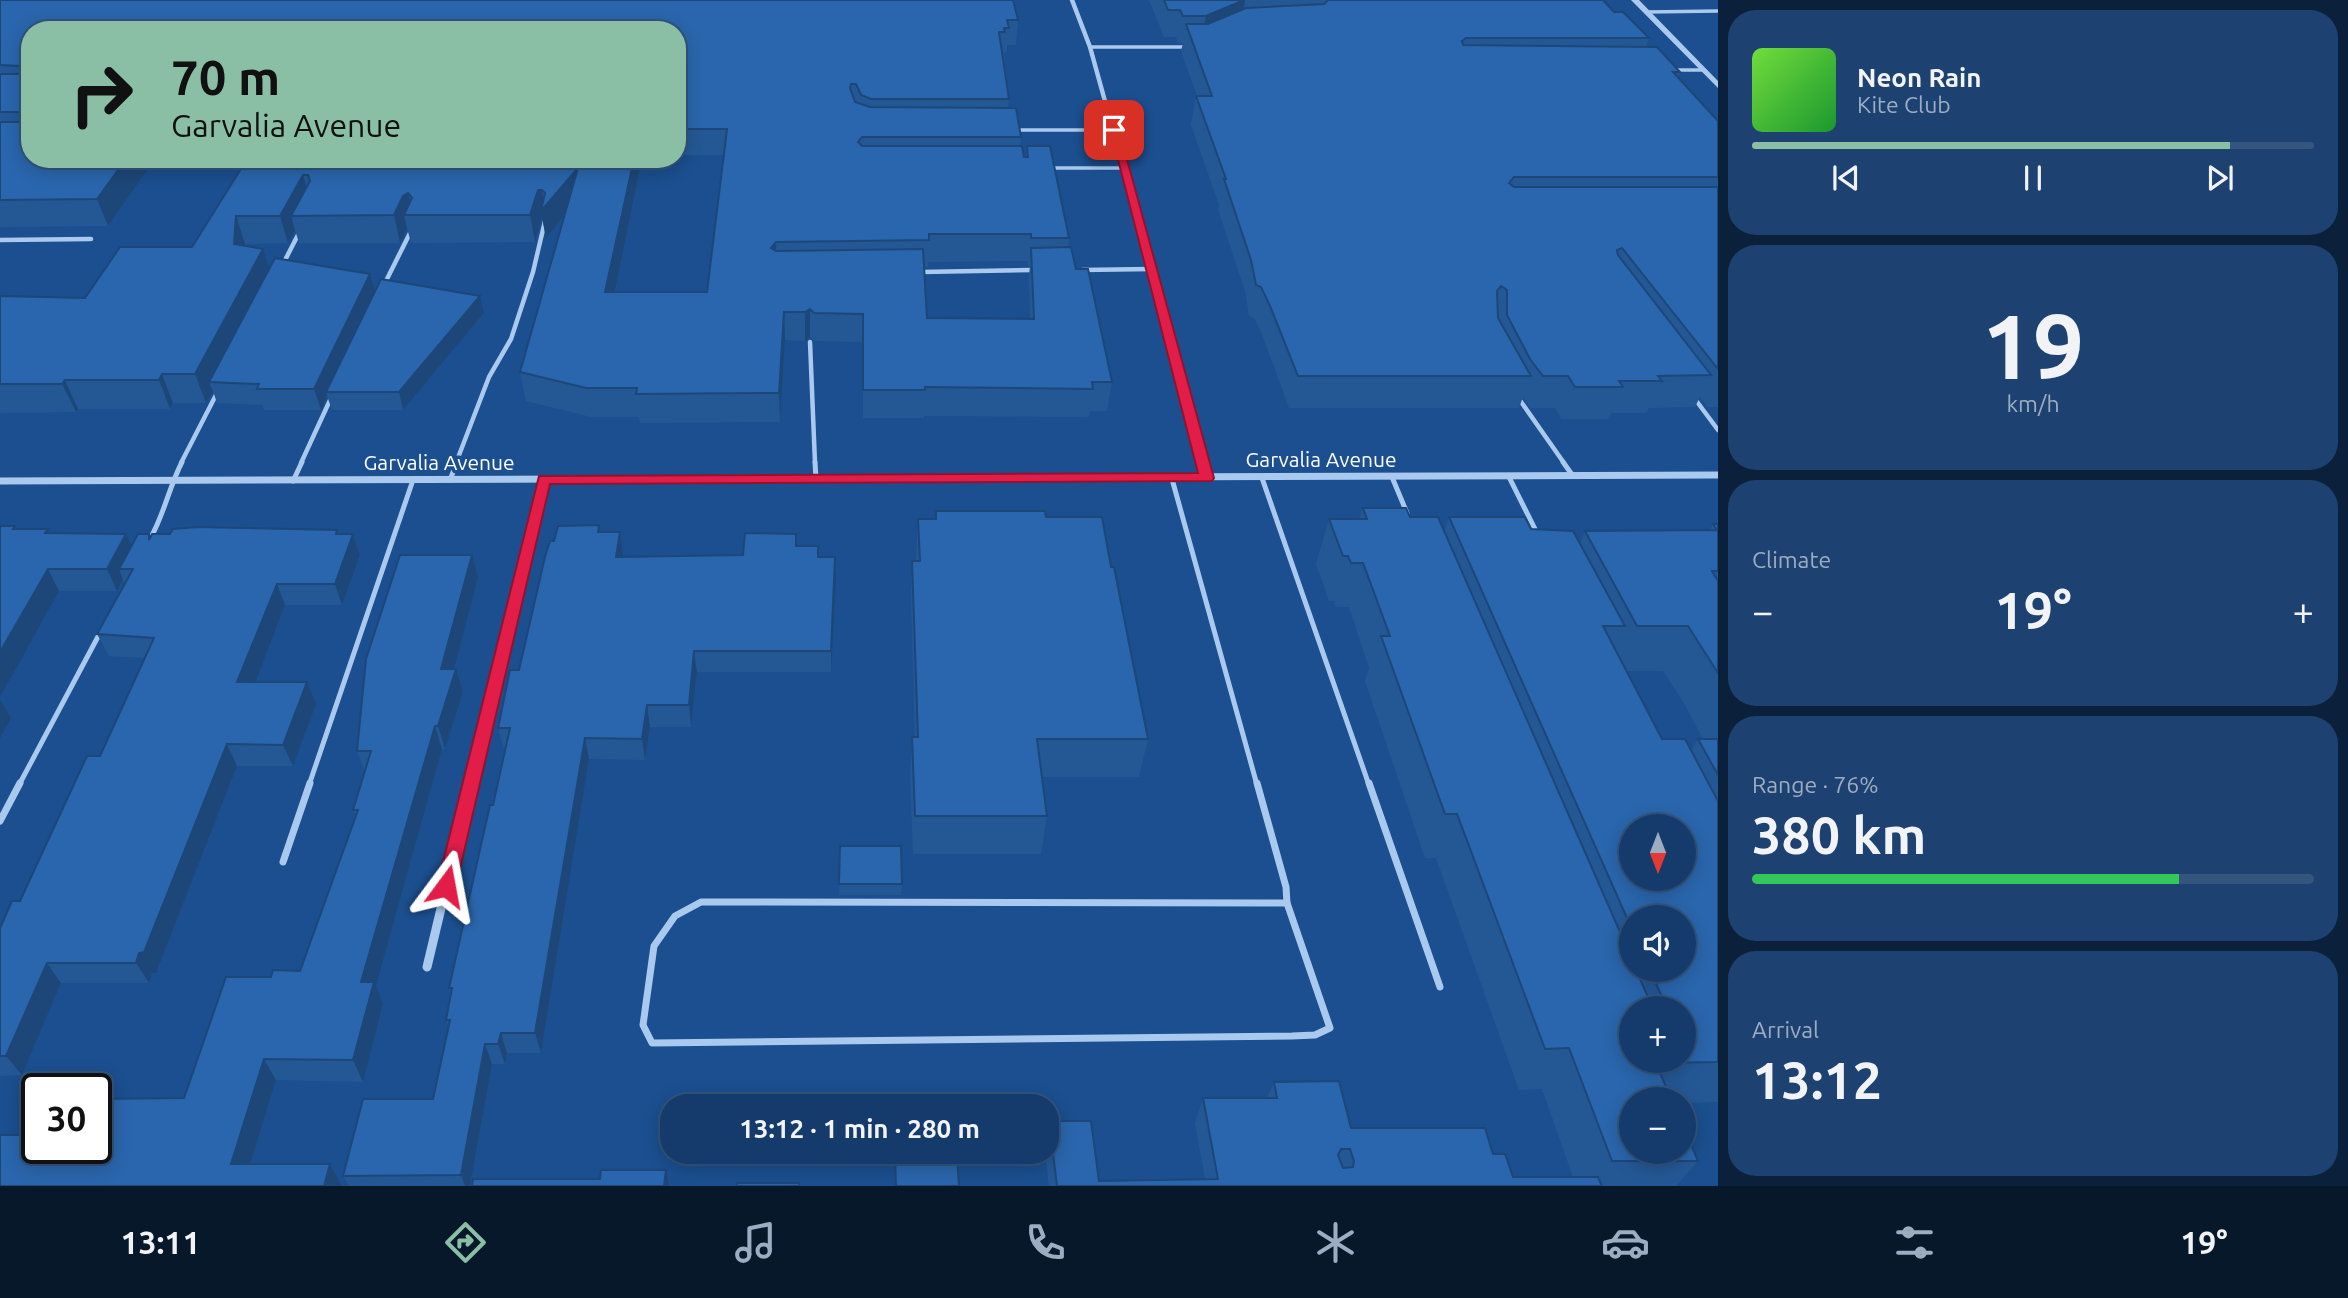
<!DOCTYPE html>
<meta charset="utf-8">
<style>
body{margin:0;font-family:Ubuntu,sans-serif;background:#1d4271;color:#f1f3f6;height:100vh;display:flex;flex-direction:column;font-size:26px;white-space:nowrap}
*{box-sizing:border-box;margin:0}
p{font-size:23px;color:#9dadc1}
.icon{flex:none;width:38px;height:38px;fill:none;stroke:currentColor;stroke-width:2;stroke-linecap:round;stroke-linejoin:round}
.map{position:relative;flex:1;overflow:hidden}
.details{display:flex;flex-direction:column;gap:10px;padding:10px;background:#0b203b;width:630px}
.details>*{flex:none}
.hud{position:absolute;left:21px;top:21px;width:665px;height:147px;border-radius:28px;box-shadow:0 4px 18px #0003,0 0 0 2px #33557e;background:#8abfa5;color:#111;overflow:hidden}
.needle{width:46px;rotate:180deg}
.tools{position:absolute;left:1619px;top:814px;display:grid;gap:14px}
.tools a{display:grid;place-items:center;width:77px;height:77px;border-radius:50%;background:#143b6b;box-shadow:0 4px 18px #0003,0 0 0 2px #33557e;font-size:35px}
.speed{position:absolute;left:21px;top:1073px;display:flex;gap:14px;font-size:35px;font-weight:700;text-align:center}
.speed>*{display:grid;place-content:center;width:91px;height:91px;border-radius:50%;background:#143b6b;box-shadow:0 4px 18px #0003,0 0 0 2px #33557e;line-height:1}
.speed .limit{border:4px solid #111;border-radius:10px;background:#fff;color:#111}
.pin{position:absolute;display:grid;place-items:center;width:60px;height:60px;color:#fff;margin:-30px;border-radius:14px;box-shadow:0 4px 10px #0006}
.me{position:absolute;width:77px;margin:-38px;rotate:13deg;stroke-linejoin:round;filter:drop-shadow(0 0 5px #0008)}
.turn{display:flex;align-items:center;gap:24px;height:147px;padding:0 35px;font-size:32px}
.turn .icon{width:91px;height:91px;stroke-width:2.5}
.turn b{display:block;font-size:49px;line-height:60px}
.big{font-size:52px;font-weight:700;line-height:1.1}
.details .widget{flex:1;display:flex;flex-direction:column;justify-content:center;gap:10px;min-width:0;padding:0 24px;border-radius:28px;background:#1d4271}
.details .dial{align-items:center;gap:0}
.dial b{font-size:91px;line-height:1}
.song{display:flex;align-items:center;gap:21px}
.cover{width:84px;height:84px;border-radius:10px;background:linear-gradient(135deg,hsl(100 70% 55%),hsl(130 70% 35%))}
.played{height:7px;border-radius:4px;background:linear-gradient(90deg,#8abfa5 85%,#33557e 85%)}
.keys{display:flex;justify-content:space-around;direction:ltr}
.heat{display:flex;justify-content:space-between;align-items:center;font-size:38px;direction:ltr}
.charge{height:10px;border-radius:5px;background:linear-gradient(90deg,#34c759 76%,#33557e 0)}
.trip{position:absolute;left:660px;top:1094px;width:399px;height:70px;border-radius:28px;background:#143b6b;box-shadow:0 4px 18px #0003,0 0 0 2px #33557e;font-weight:700;line-height:70px;text-align:center}
.menu{display:flex;height:112px;justify-content:space-around;align-items:center;background:#08182b;color:#9dadc1}
.menu .icon{width:49px;height:49px}
.menu .active{color:#8abfa5}
.menu b{font-size:32px;color:#f1f3f6}
main{display:flex;flex:1;min-height:0}
.map>svg:first-child{display:block}
.lines{fill:none;stroke-linecap:round;stroke-linejoin:round}
.service-far3{stroke:#a9c9ee;stroke-width:3.5}
.service-far2{stroke:#a9c9ee;stroke-width:4.5}
.service-far1{stroke:#a9c9ee;stroke-width:5}
.service{stroke:#a9c9ee;stroke-width:7}
.minor-far3{stroke:#a9c9ee;stroke-width:4.5}
.minor-far2{stroke:#a9c9ee;stroke-width:5}
.minor-far1{stroke:#a9c9ee;stroke-width:7}
.minor{stroke:#a9c9ee;stroke-width:9}
.tertiary{fill:#a9c9ee;fill-rule:evenodd}
.wall{fill:#245895;fill-rule:evenodd}
.shaded-wall{fill:#1d4779}
.building{fill:#2a66ad;stroke:#1d4779;stroke-width:2;fill-rule:evenodd}
.route{fill:#e11d48;stroke:#92132f;stroke-width:2}
.labels{text-anchor:middle;stroke-width:7;stroke-linejoin:round;paint-order:stroke}
.street-label{font-size:21px;fill:#fff;stroke:#1b4f8f}
</style>
<main>
<div class="map">
<svg width="1718" height="1186" viewBox="0 0 1718 1186">
<rect width="100%" height="100%" fill="#1b4f8f"/>
<g class="lines">
<g class="service-far3">
<path d="M1646,12L1718,11"/>
<path d="M1090,47H1188"/>
<path d="M1675,70H1702"/>
<path d="M1015,130H1114"/>
<path d="M1049,168H1122"/>
</g>
<g class="service-far2">
<path d="M0,240L91,239"/>
<path d="M282,266L300,231"/>
<path d="M1082,270L1152,269"/>
<path d="M921,272L1033,270"/>
<path d="M384,285L411,231"/>
<path d="M810,342L815,463"/>
<path d="M1517,396L1564,463"/>
<path d="M1695,399L1718,430"/>
<path d="M181,463L217,393"/>
<path d="M301,463L331,398"/>
<path d="M456,463L489,377L511,339L533,272L545,221"/>
</g>
<g class="service-far1">
<path d="M815,462L816,479"/>
<path d="M1563,462L1573,476"/>
<path d="M1392,477L1407,513"/>
<path d="M1509,477L1537,533"/>
<path d="M1262,478L1369,785"/>
<path d="M1172,479L1257,785"/>
<path d="M450,480L457,462"/>
<path d="M293,481L302,462"/>
<path d="M150,539C164,515 169,487 182,462"/>
<path d="M19,785L101,631"/>
<path d="M309,785L413,480"/>
</g>
<g class="service">
<path d="M1257,783L1286,887L1287,903"/>
<path d="M1369,783L1440,987"/>
<path d="M0,821L20,783"/>
<path d="M283,862L310,783"/>
<path d="M701,902L1287,903L1330,1028L1315,1035L1292,1036L652,1043L643,1025L654,946L675,916Z"/>
</g>
<path class="minor-far3" d="M1072,0L1090,47L1134,206"/>
<path class="minor-far2" d="M1134,205L1203,463"/>
<g class="minor-far1">
<path d="M1203,462L1207,478"/>
<path d="M0,481L1718,475"/>
<path d="M471,785L544,480"/>
</g>
<path class="minor" d="M427,967L471,783"/>
<path class="tertiary" d="M1631,0H1639L1718,81V88Z"/>
</g>
<g class="wall">
<path d="M0,0L1018,20L1016,45H1007V52H1004L1009,99L1008,108L1021,137L1020,146L1024,157H1026L1027,146L1069,238L1068,247L1112,382L1107,411H1090L1089,417L924,416V418H863V342L815,341L810,337L805,341L785,340L780,422L640,423L639,417H591L526,401L520,372L565,215L546,238L542,217L535,242L411,243L407,228L400,243H299L295,230L288,243L245,244V246L269,269L370,274L375,291L484,313L403,410H332L327,396L321,410H264L262,405L217,403L213,391L206,403H173L170,409H78L76,412L0,413V296L85,298L192,247L286,164L289,159H642L615,292H707L724,155H677V30H30L155,159L108,226L0,227ZM1028,261V266H1030L1029,275L1030,319L927,318L924,267H928V262Z"/>
<path d="M1149,0H1603L1614,12L1649,38L1646,47L1680,72L1678,77L1718,121V407H1707L1700,397L1695,407L1649,408L1647,413H1611L1608,419H1561L1555,408H1530L1523,397L1519,408H1289L1263,337L1254,318L1249,316L1245,291L1218,209L1219,205L1191,125L1196,96H1197L1181,51L1183,43H1178L1176,37H1164Z"/>
<path d="M1363,508L1410,517L1444,532L1449,517L1531,529L1580,543L1585,531L1710,530L1713,524H1718V1102L1684,1103V1099H1631L1698,1161L1676,1186H1049L1045,1152H1046V1133L1049,1121L1099,1181L1205,1179L1195,1123L1203,1098H1267L1274,1082L1351,1128L1493,1154L1513,1177H1573L1542,1089L1519,1090L1436,858H1425L1365,681L1369,668L1349,607H1336L1334,601H1329L1316,564L1329,519H1359ZM1627,671H1663L1685,705L1703,739H1698L1691,751L1662,739ZM1631,917L1684,970H1631ZM1631,1008H1684L1631,1060Z"/>
<path d="M936,511L1046,517L1111,567L1148,739L1139,777H1042L1047,816L1041,854H913L910,775L912,737H915L911,599L912,561H916L918,519H935Z"/>
<path d="M17,529L131,546L150,537L170,534L337,530L338,534H353L360,555L342,605H285L255,682H307L316,704L293,766H237L156,973H152L149,983H61L22,1075L0,1076V928L20,901L100,756L144,658L109,656L97,634L125,583L123,579L117,591H59Z"/>
<path d="M601,532H620L623,557L743,555L796,534L797,546L819,557H835L836,578L831,672H697L691,727H650L645,760L589,759L541,1053H507L505,1064H492L470,1186H349L343,1176L433,1099L449,1028L446,1020L451,993L449,988L505,749H504L498,728L519,670L554,541Z"/>
<path d="M478,578L454,669H456L463,692L445,749H442L376,986L383,1004L363,1082L276,1080L250,1164H330L341,1184V1186H0L37,1148L184,1098L271,977L300,971L356,816L353,810L365,772L357,751Z"/>
<path d="M840,846L902,884L901,895H839Z"/>
</g>
<g class="shaded-wall">
<path d="M1245,0L1240,27L1201,43L1206,16Z"/>
<path d="M126,159H155L108,226L97,199Z"/>
<path d="M634,159H642L609,320L605,292Z"/>
<path d="M578,168L582,194L546,238L542,217L535,242L530,215L538,190H542L545,207Z"/>
<path d="M303,175L311,202L291,216L295,230L288,243L280,216Z"/>
<path d="M408,193L413,215H404L407,228L400,243L394,215L403,196Z"/>
<path d="M236,216L245,244L243,271L234,244Z"/>
<path d="M776,242L777,269L771,248Z"/>
<path d="M263,249L272,276L209,382L213,391L206,403L195,374Z"/>
<path d="M370,274L376,294L326,392L327,396L321,410L314,389Z"/>
<path d="M480,296L484,313L403,410L399,392Z"/>
<path d="M810,309V337L805,341V312Z"/>
<path d="M784,312L785,340L780,422L779,393Z"/>
<path d="M162,374L173,403L170,409L159,380Z"/>
<path d="M65,380L78,409L76,412L62,384Z"/>
<path d="M620,532L623,554L619,578L616,557Z"/>
<path d="M126,534L136,555L119,569L123,579L117,591L107,569Z"/>
<path d="M353,534L360,555L342,605L335,584Z"/>
<path d="M472,555L478,578L448,692L441,669Z"/>
<path d="M835,557L836,578L831,672V651Z"/>
<path d="M48,569L59,591L0,697V652Z"/>
<path d="M277,584L285,605L247,704L237,682Z"/>
<path d="M694,651L697,672L691,727L689,705Z"/>
<path d="M456,669L463,692L445,749L438,726Z"/>
<path d="M307,682L316,704L293,766L283,745Z"/>
<path d="M0,700L11,718L0,738Z"/>
<path d="M647,705L650,727L645,760L642,739Z"/>
<path d="M435,726L442,749L376,986L383,1004L363,1082L353,1060L361,982Z"/>
<path d="M585,738L589,759L541,1053L535,1033Z"/>
<path d="M227,744L237,766L156,973H152L149,983L136,963L139,953Z"/>
<path d="M47,963L61,983L22,1075L6,1056Z"/>
<path d="M501,1033L507,1053L505,1064L498,1044Z"/>
<path d="M485,1044L492,1064L470,1186H465L461,1175Z"/>
<path d="M264,1059L276,1080L244,1184L231,1164Z"/>
<path d="M330,1164L341,1184V1186H324Z"/>
<path d="M666,1170L669,1186H664Z"/>
</g>
<g class="building">
<path d="M0,0H1013L1018,20H1007L1009,28H1004L1005,32H999L1009,99H871L861,95L856,84H851L850,88L855,102L870,107L1016,108L1021,137H862L858,142L862,146H1022L1024,157H1028L1027,146H1050L1069,238H1031V234H929V240L776,242L771,248L776,251L923,249L927,318L1034,319L1031,248L1071,247L1076,269H1088L1112,382H1092L1093,389L925,387V390H863V314L814,313L810,309L805,312H784L779,393L636,394L637,388H586L520,372L578,168L541,211L545,193L542,190H538L530,215H404L412,198L408,193L403,196L394,215L291,216L310,181L308,175H303L280,216H236L234,244L263,249L195,374H162L159,380H65L62,384H0V296L85,298L120,247H192L244,164H286L289,159H634L605,292H707L727,129H677V30H30V159H126L97,199L0,200V122H19L24,118L19,112H0V74H20L24,70L20,66L0,65Z"/>
<path d="M1164,0H1244L1206,16H1183L1180,10H1168Z"/>
<path d="M1328,0H1603L1614,12H1623L1649,38H1466L1462,41L1463,45L1657,47L1680,72H1673L1718,121V177H1514L1509,183L1514,187H1718V369L1622,248L1617,250L1618,255L1711,375L1658,376L1662,381H1619L1623,387H1575L1568,376H1543L1530,359L1507,315V290L1501,286L1497,291L1498,318L1531,376H1298L1270,306L1261,287L1256,285L1251,260L1224,179H1226L1196,96H1212L1186,24H1208L1246,8L1324,4Z"/>
<path d="M275,258L370,274L314,389H257L259,384L209,382Z"/>
<path d="M381,279L480,296L399,392H326Z"/>
<path d="M1363,508H1406L1410,517H1438L1631,957V970H1636L1653,1008H1631V1060H1684V1008H1665L1666,1006L1650,970H1684V917H1631V927L1449,517H1525L1531,529L1573,531L1625,626H1603L1662,739H1685L1718,801V1062L1656,1063L1671,1099H1631V1152H1684V1128L1698,1161H1612L1569,1048L1545,1049L1457,814H1445L1381,636H1390L1363,563H1351L1348,556H1343L1329,519H1367ZM1631,826H1684V878H1631Z"/>
<path d="M936,511H1045L1046,517H1102L1111,567H1114L1148,739H1037L1047,816H915L912,737H918L912,561H920L918,519H936Z"/>
<path d="M1713,524H1718V571H1712L1718,581V673L1688,626H1637L1585,531L1717,530Z"/>
<path d="M599,525L598,532H620L616,557L743,555L745,533L796,534V546H818V557H835L831,651H694L689,705H647L642,739L585,738L535,1033H501L498,1044H485L461,1175L343,1176L363,1099H433L450,1020H446L452,988H449L490,805H493L510,728H498L510,670H519L545,557L550,541H554L558,526Z"/>
<path d="M0,526H15L13,529H48L45,533L126,534L107,569H48L0,652Z"/>
<path d="M198,527L337,530L336,534H353L335,584H277L237,682H307L283,745L227,744L144,952L139,953L136,963H47L6,1056H0V928L12,901H20L87,756H100L154,638L97,634L133,569H119L138,534H149V540L152,534H170L173,529Z"/>
<path d="M400,555H472L441,669H456L438,726H435L361,982H374L353,1060L264,1059L231,1164H330L324,1186H0V1135H37V1148H96V1099L184,1098L226,977H271L273,970L300,971L358,810H353L371,751H357L366,659Z"/>
<path d="M1698,739H1718V775Z"/>
<path d="M840,846H901L902,884H839Z"/>
<path d="M1339,1081L1351,1128H1485L1493,1154H1505L1513,1177H1598L1602,1186H1057L1049,1121H1091L1099,1181L1218,1179L1203,1098H1277L1274,1082ZM1341,1149H1350L1354,1161L1353,1167L1343,1168L1338,1155Z"/>
<path d="M895,1157H957L959,1186H896Z"/>
<path d="M601,1170H666L664,1186H472L473,1179H600Z"/>
<rect x="737" y="1183" width="62" height="3"/>
</g>
<path class="route" d="M1110,128L1119,130L1214,478L1212,481L550,484L456,886L453,892L446,894L439,892L437,886L539,476L1198,473Z"/>
<g class="labels">
<g class="street-label">
<text x="1321" y="467">Garvalia Avenue</text>
<text x="439" y="470">Garvalia Avenue</text>
</g>
</g>
</svg>
<div class="tools">
<a><svg class="needle" viewBox="-14 -14 28 28"><path d="M0-13l5 13h-10z" fill="#e53935"/><path d="M0 13l5-13h-10z" fill="#9dadc1"/></svg></a>
<a><svg class="icon" aria-label="sound" viewBox="0 0 24 24"><path d="M4 9h4l5-4v14l-5-4H4zM17 9q2 3 0 6"/></svg></a>
<a>+</a>
<a>−</a>
</div>
<div class="speed"><div class="limit">30</div></div>
<div class="pin" style="left:1114px;top:130px;background:#d93025"><svg class="icon" aria-label="arrive" viewBox="0 0 24 24"><path d="M6 21V4h12l-3 4 3 4H6"/></svg></div>
<svg class="me" style="left:446px;top:886px" viewBox="-20 -20 40 40"><path d="M0-17L14 15 0 8-14 15z" fill="#e11d48" stroke="#fff" stroke-width="4"/></svg>
<div class="trip">13:12 · 1 min · 280 m</div>
<div class="hud">
<div class="turn"><svg class="icon" aria-label="right" viewBox="0 0 24 24"><path d="M7 20v-9h11M14 6l5 5-5 5"/></svg><div><b>70 m</b>Garvalia Avenue</div></div>
</div>
</div>
<section class="details">
<div class="widget">
<div class="song"><i class="cover"></i><div><b>Neon Rain</b><p>Kite Club</p></div></div>
<div class="played"></div>
<div class="keys"><svg class="icon" aria-label="previous" viewBox="0 0 24 24"><path d="M18 5L8 12l10 7zM5 5v14"/></svg><svg class="icon" aria-label="pause" viewBox="0 0 24 24"><path d="M8 5v14M16 5v14"/></svg><svg class="icon" aria-label="next" viewBox="0 0 24 24"><path d="M6 5l10 7-10 7zM19 5v14"/></svg></div>
</div>
<div class="widget dial"><b>19</b><p>km/h</p></div>
<div class="widget"><p>Climate</p>
<div class="heat"><a>−</a><b class="big">19°</b><a>+</a></div>
</div>
<div class="widget"><p>Range · 76%</p><b class="big">380 km</b><div class="charge"></div></div>
<div class="widget"><p>Arrival</p><b class="big">13:12</b></div>
</section>
</main>
<nav class="menu">
<b>13:11</b>
<svg class="icon active" aria-label="directions" viewBox="0 0 24 24"><path d="M12 3l9 9-9 9-9-9zM9 14v-3h6M13 9l2 2-2 2"/></svg>
<svg class="icon" aria-label="music" viewBox="0 0 24 24"><path d="M9 18V5l10-2v13"/><circle cx="6" cy="18" r="3"/><circle cx="16" cy="16" r="3"/></svg>
<svg class="icon" aria-label="phone" viewBox="0 0 24 24"><path d="M5 4h4l2 5-3 2q2 4 5 5l2-3 5 2v4C11 20 4 13 5 4z"/></svg>
<svg class="icon" aria-label="climate" viewBox="0 0 24 24"><path d="M12 3v18M4 7l16 10M4 17L20 7"/></svg>
<svg class="icon" aria-label="car" viewBox="0 0 24 24"><path d="M5 17H2v-5l4-1 3-4h7l3 4 3 1v5h-3M9 17h6M6 11h13"/><circle cx="7" cy="17" r="2"/><circle cx="17" cy="17" r="2"/></svg>
<svg class="icon" aria-label="filters" viewBox="0 0 24 24"><path d="M4 7h16M4 17h16"/><circle cx="9" cy="7" r="2"/><circle cx="15" cy="17" r="2"/></svg>
<b>19°</b>
</nav>
